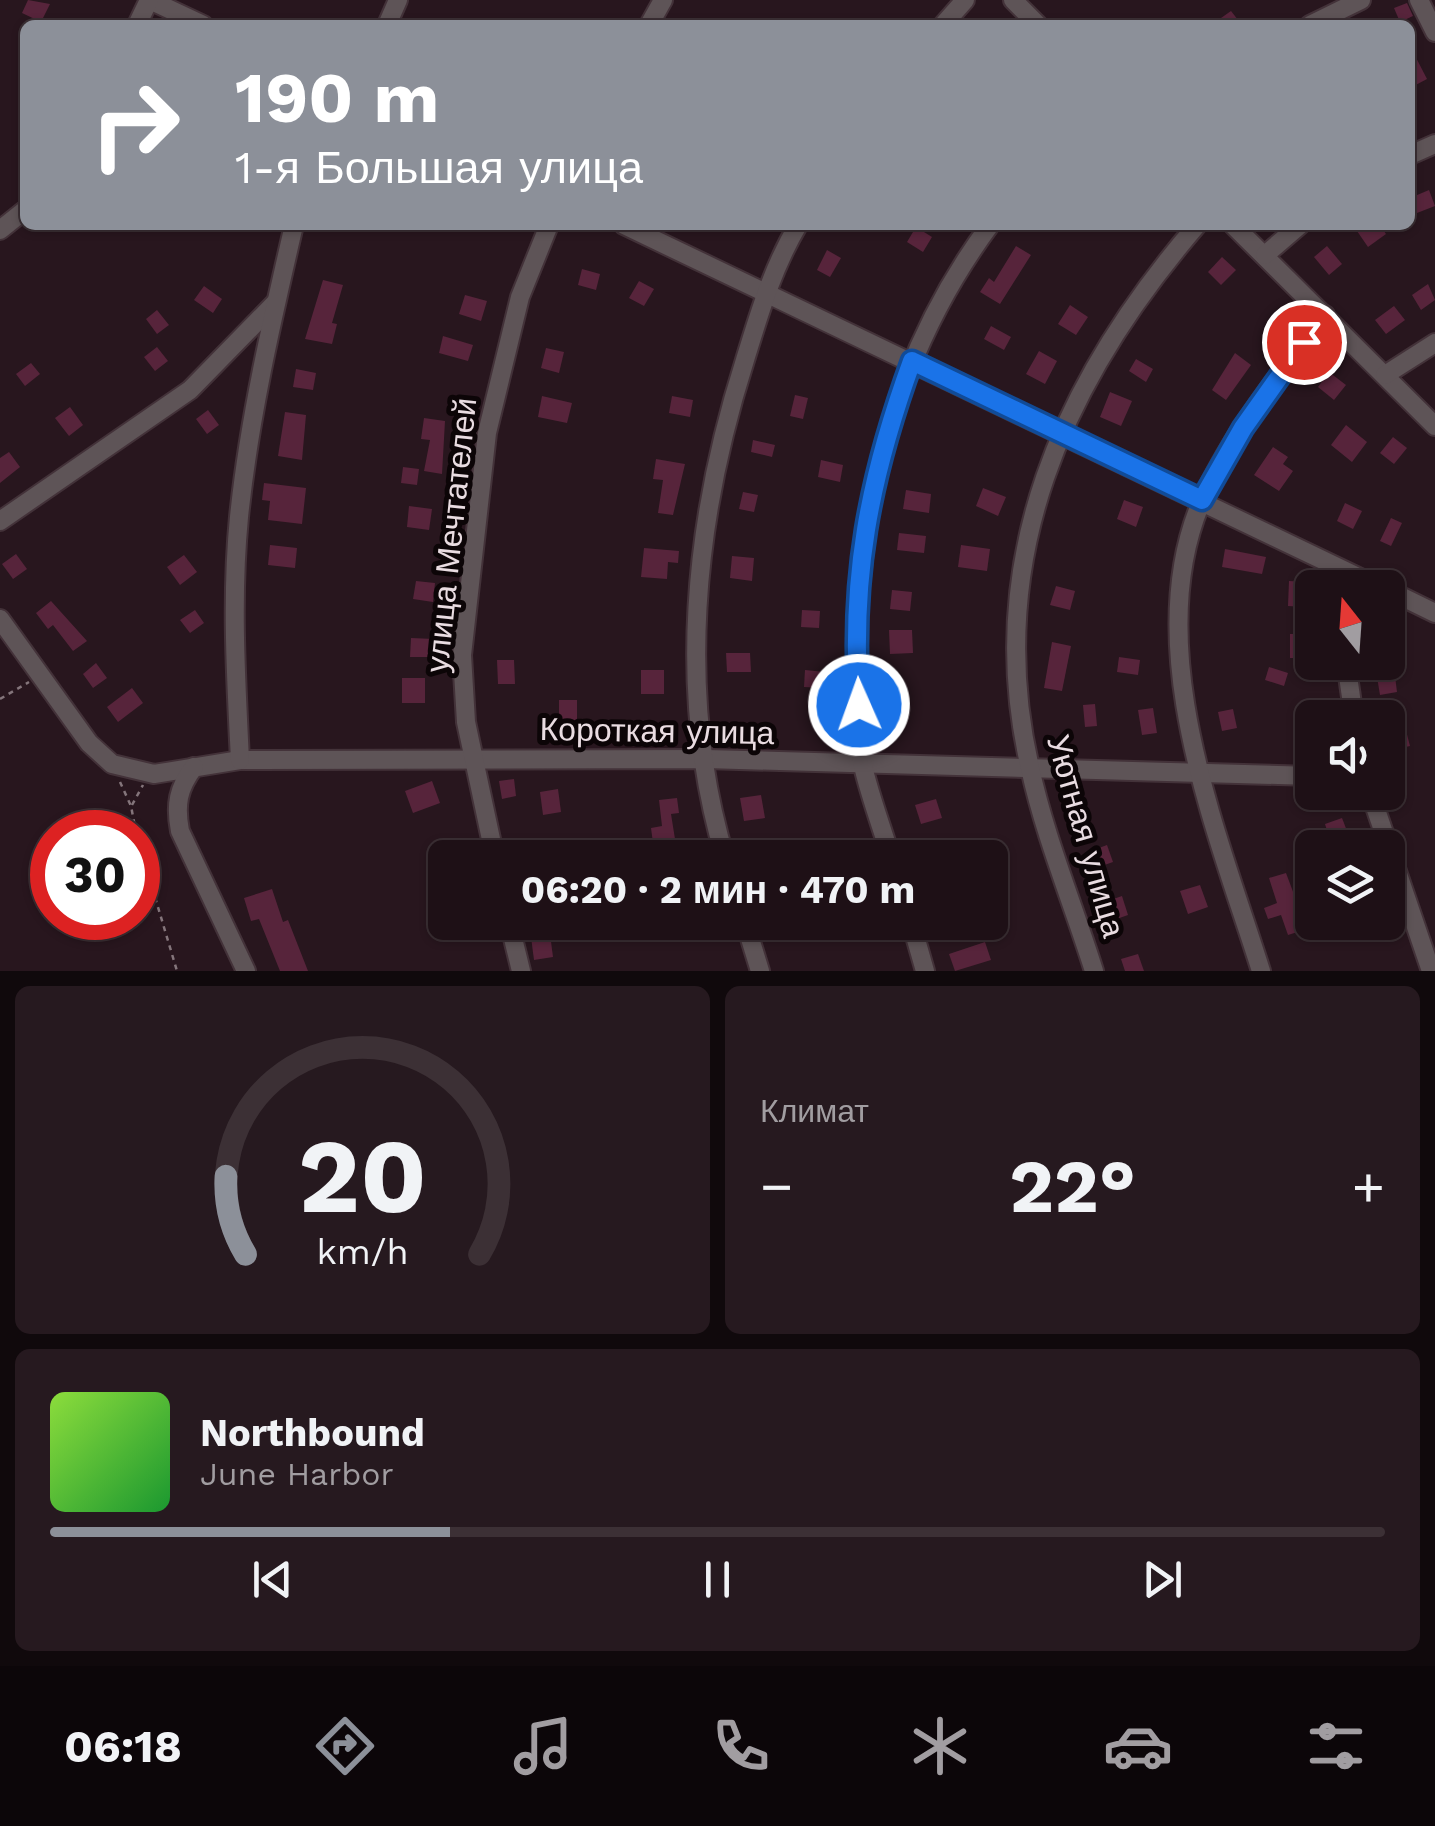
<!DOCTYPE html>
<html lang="ru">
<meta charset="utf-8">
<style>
body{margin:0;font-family:"Work Sans",sans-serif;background:#26191f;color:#f1f3f6;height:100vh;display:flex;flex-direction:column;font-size:38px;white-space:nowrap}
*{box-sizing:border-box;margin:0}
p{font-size:32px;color:#a19da1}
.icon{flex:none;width:55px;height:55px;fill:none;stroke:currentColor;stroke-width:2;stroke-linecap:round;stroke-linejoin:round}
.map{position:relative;height:971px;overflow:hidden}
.details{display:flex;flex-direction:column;gap:15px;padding:15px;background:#10090c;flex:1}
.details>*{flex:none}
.guide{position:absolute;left:20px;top:20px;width:1395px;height:210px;border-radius:15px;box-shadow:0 2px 8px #0004,0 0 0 2px #3c3035;background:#8c9099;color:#fff;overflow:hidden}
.needle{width:65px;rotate:343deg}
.tools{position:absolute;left:1295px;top:570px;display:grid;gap:20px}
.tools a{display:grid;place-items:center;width:110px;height:110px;border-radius:15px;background:#1e1016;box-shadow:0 2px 8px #0004,0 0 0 2px #3c3035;font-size:50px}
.speed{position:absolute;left:30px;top:810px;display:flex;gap:20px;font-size:50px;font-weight:700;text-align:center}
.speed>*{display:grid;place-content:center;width:130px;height:130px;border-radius:50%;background:#1e1016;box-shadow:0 2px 8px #0004,0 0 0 2px #3c3035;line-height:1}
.speed .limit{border:15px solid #d22;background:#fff;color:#111}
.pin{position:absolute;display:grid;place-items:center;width:85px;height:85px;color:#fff;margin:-42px;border:5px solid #fff;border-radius:50%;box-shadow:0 2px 10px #0007}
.me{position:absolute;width:110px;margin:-55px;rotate:358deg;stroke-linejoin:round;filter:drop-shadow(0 0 8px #0008)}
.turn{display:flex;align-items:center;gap:35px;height:210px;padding:0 50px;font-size:45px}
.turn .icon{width:130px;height:130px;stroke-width:2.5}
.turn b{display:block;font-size:70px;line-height:85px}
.big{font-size:75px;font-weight:700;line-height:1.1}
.details .card{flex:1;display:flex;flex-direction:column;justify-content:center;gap:15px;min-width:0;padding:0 35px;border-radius:15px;background:#26191f}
.details .dial{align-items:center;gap:0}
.dial svg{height:260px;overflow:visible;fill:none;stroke:#3c3035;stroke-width:7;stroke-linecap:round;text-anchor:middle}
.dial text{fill:#f1f3f6;stroke:none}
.song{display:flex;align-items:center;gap:30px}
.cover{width:120px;height:120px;border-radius:15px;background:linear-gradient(135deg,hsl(90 70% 55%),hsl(130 70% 35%))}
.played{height:10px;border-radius:5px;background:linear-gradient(90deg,#8c9099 30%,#3c3035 30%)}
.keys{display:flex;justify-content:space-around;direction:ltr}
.heat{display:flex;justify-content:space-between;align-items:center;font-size:55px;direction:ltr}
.details .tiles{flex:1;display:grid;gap:15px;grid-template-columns:1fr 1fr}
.card:last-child{grid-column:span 2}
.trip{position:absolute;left:428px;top:840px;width:580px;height:100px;border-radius:15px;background:#1e1016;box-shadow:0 2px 8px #0004,0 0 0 2px #3c3035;font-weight:700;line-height:100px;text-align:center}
.dock{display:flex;height:160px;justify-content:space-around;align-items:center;background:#0c0609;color:#a19da1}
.dock .icon{width:70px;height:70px}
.dock .active{color:#8c9099}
.dock b{font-size:45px;color:#f1f3f6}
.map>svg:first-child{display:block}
.building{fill:#57243b}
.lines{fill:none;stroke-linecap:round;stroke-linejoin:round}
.minor-casing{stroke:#433239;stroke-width:22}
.path{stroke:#84757b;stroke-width:2.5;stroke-dasharray:5 5;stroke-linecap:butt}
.minor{stroke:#5e5457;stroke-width:18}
.route-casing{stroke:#114b97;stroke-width:25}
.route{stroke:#1a73e8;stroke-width:18}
.labels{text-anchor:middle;stroke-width:10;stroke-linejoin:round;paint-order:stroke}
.street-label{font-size:32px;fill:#e9dce1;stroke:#0c0507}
</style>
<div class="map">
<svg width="1435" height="971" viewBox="0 0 1435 971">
<rect width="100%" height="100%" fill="#28161e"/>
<g class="building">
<path d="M28,0L50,4L41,22L22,13Z"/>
<path d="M1407,3L1413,16L1400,22L1394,8Z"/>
<path d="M1231,11L1242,25H1211Z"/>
<path d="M1410,46L1427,79L1410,88Z"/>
<path d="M1429,190L1435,206L1417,213L1410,198Z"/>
<path d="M1366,225H1380L1386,234L1368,247L1357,231Z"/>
<path d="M916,227L932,237L923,252L907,242Z"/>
<path d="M1016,246L1031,255L1000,304L980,292L989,278L994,282Z"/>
<path d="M1327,246L1342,264L1329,275L1314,257Z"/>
<path d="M827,250L841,258L830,277L817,270Z"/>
<path d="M1222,257L1236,270L1221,285L1208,272Z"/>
<path d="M582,269L600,274L596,290L578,285Z"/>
<path d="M323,280L343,285L332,323L337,324L332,344L305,339Z"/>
<path d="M639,281L654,289L644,306L629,298Z"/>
<path d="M1428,284L1435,300L1421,310L1412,295Z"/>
<path d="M204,286L222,299L213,313L194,300Z"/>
<path d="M465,295L487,301L481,321L459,314Z"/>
<path d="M1070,305L1088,317L1076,335L1058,324Z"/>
<path d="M1394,306L1405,320L1386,334L1375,320Z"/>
<path d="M157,310L169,325L157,334L146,319Z"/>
<path d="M991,326L1011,337L1004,350L984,339Z"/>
<path d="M443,336L473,345L468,361L439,353Z"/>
<path d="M157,347L168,361L155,371L144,357Z"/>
<path d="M546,348L564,352L559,373L541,368Z"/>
<path d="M1039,351L1057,361L1045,384L1026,374Z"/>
<path d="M1235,353L1251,365L1226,400L1212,390Z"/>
<path d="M1136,359L1153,369L1146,382L1129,371Z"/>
<path d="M31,363L40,374L25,386L16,374Z"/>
<path d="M296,369L316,373L313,390L293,387Z"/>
<path d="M1329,372L1346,385L1334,400L1318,387Z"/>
<path d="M1110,392L1132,401L1121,426L1100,417Z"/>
<path d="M795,395L808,398L803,419L790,416Z"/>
<path d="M542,396L572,403L567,423L538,417Z"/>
<path d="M672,396L693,400L690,417L669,413Z"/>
<path d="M70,407L83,425L69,436L55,418Z"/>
<path d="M208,410L219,425L207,434L196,419Z"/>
<path d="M285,412L306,415L302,460L278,456Z"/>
<path d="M424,418L445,421L442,474L424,471L430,440L421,439Z"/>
<path d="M1346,425L1367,442L1352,462L1331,445Z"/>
<path d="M1393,437L1407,448L1394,464L1380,453Z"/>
<path d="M753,440L775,445L772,457L751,452Z"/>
<path d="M1273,447L1288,457L1283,464L1293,471L1279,491L1254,475Z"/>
<path d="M9,452L20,467L0,483V458Z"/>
<path d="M656,459L685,464L673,515L658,513L663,480L653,479Z"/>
<path d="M821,460L843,465L840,482L818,477Z"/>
<path d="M403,467L419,469L417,485L401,483Z"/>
<path d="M264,483L306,488L302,524L268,520L270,501L262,500Z"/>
<path d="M983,488L1006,497L998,516L976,506Z"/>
<path d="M906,490L931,494L929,513L903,509Z"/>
<path d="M743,492L758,495L754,512L739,509Z"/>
<path d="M1124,500L1143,507L1136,527L1117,519Z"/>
<path d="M1345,503L1362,511L1353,529L1337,521Z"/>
<path d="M409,506L432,509L429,530L407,527Z"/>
<path d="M1391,518L1402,523L1391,546L1380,541Z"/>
<path d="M899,533L926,536L924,553L897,550Z"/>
<path d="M270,545L297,548L295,568L268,565Z"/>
<path d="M961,545L990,549L987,571L958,567Z"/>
<path d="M644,548L679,551L678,563L668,562L667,579L641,577Z"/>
<path d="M1225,549L1266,557L1262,574L1222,567Z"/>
<path d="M16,554L27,569L13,579L2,564Z"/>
<path d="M184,555L197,572L180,585L167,567Z"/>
<path d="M732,556L754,558L752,581L730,578Z"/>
<path d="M416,581L435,583L433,602L413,599Z"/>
<path d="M1289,581L1306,582L1304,607L1288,606Z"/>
<path d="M1056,586L1075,591L1070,610L1050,605Z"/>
<path d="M892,590L912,592L910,611L890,609Z"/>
<path d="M51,601L87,641L73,651L53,625L48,629L36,613Z"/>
<path d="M195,610L204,623L190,633L180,620Z"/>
<path d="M802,610L820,611L819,628L801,627Z"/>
<path d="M889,630H912L913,653L890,654Z"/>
<rect x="1290" y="634" width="17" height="24"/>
<path d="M411,638L434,639V657H410Z"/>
<path d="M1052,642L1071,646L1062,691L1044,688Z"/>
<path d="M726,653H750L751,672H727Z"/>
<path d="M1119,657L1140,660L1138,675L1117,672Z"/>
<path d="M497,660H514L515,684H498Z"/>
<path d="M96,663L107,678L93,688L83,674Z"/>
<path d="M1269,667L1288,673L1284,686L1265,680Z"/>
<path d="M1394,668L1397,692L1380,695L1376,671Z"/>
<rect x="641" y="670" width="23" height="24"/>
<path d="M805,670L825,672L824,688L804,687Z"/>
<rect x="402" y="678" width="23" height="25"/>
<path d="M132,688L143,703L118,722L107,707Z"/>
<rect x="559" y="700" width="18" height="23"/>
<path d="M1095,704L1097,726L1085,727L1083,705Z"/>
<path d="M1153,708L1157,733L1142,735L1138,710Z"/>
<path d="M1233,709L1237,728L1222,731L1218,712Z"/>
<path d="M1312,723V740L1300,741L1298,724Z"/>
<path d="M1405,727L1410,746L1388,751V732Z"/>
<path d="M514,779L516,796L502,799L499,781Z"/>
<path d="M432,781L440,803L413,813L405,791Z"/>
<path d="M558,789L561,812L543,815L540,792Z"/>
<path d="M761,795L765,818L744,821L740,798Z"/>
<path d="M677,798L679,813L671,814L675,839L653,843L651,828L662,826L659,800Z"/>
<path d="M936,799L942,818L921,824L915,805Z"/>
<path d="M1342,818L1347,831L1329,837L1325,824Z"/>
<path d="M848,838L854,858H835L831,843Z"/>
<path d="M1107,845L1113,862L1093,869L1088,852Z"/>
<path d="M1286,873L1307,929L1288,935L1281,915L1268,919L1264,908L1277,903L1269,878Z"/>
<path d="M1200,885L1208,907L1188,914L1180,891Z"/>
<path d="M272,889L283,922L288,920L308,971H280L259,919L251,921L244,898Z"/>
<path d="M1122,896L1128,915L1108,922L1102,903Z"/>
<path d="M550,934L553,957L534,960L531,937Z"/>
<path d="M985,942L991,960L955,971L949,954Z"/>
<path d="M1138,954L1144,971H1125L1121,959Z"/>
</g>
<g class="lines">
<defs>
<g id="minor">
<path d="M150,0L203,25"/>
<path d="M1013,0L1038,25"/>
<path d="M1419,0L1435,32"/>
<path d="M137,25L149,0"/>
<path d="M387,25L398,0"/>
<path d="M649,25L663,0"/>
<path d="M943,25L965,0"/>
<path d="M1310,25L1361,0"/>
<path d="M1410,155L1435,144"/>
<path d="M624,225L1381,588"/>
<path d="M1233,225L1435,426"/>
<path d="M0,230L25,210"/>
<path d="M1265,255L1300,225"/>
<path d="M1385,375L1435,343"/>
<path d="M0,521L190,390L276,302"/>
<path d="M1388,590L1435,613"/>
<path d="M0,619L89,743L112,764L154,774L240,760L706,759L1312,776"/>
<path d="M1346,662L1354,718"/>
<path d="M240,760C236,679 231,598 239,517C249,419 272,320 294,225"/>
<path d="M194,767C178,788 175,805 180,831L246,971"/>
<path d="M1370,792L1431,971"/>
<path d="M495,858L466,722L462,655L487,433L520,297L549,225"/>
<path d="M725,858C676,694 694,520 745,360C759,314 773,267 798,225"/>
<path d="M891,858C882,828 871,799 864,770C855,732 856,686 857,648C860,495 898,349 990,225"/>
<path d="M509,922L521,971"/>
<path d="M745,922L760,971"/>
<path d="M911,922L925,971"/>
<path d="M1094,971C1073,904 1045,837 1030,768C982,560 1063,381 1197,225"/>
<path d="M1261,971C1217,831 1138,643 1203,498C1233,432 1281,372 1325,315"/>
</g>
</defs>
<use href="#minor" class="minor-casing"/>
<g class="path">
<path d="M0,699L29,682"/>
<path d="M120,782L131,806L136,832"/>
<path d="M132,805L143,785"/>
<path d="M138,840L177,971"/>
</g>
<use href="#minor" class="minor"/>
</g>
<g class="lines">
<defs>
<path id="route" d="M859,705C850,578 869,479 912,361L1202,500L1243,428L1304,342"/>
</defs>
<use href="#route" class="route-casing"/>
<use href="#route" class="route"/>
</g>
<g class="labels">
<g class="street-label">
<text transform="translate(451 535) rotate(-84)" y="11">улица Мечтателей</text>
<text transform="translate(657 731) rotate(1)" y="11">Короткая улица</text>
<text transform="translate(1086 836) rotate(74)" y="11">Уютная улица</text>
</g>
</g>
</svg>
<div class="tools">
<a><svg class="needle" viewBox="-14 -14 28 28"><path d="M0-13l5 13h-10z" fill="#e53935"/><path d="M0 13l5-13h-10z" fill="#a19da1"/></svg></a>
<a><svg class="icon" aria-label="sound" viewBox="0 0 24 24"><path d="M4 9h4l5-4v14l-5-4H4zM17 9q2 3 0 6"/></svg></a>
<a><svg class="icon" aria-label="layers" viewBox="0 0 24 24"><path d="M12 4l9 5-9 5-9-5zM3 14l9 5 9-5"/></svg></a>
</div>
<div class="speed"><div class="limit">30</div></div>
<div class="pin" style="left:1304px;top:342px;background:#d93025"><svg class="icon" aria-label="arrive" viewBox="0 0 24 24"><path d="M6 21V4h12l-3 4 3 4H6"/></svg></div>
<svg class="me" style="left:859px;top:705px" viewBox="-20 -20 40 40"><circle r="17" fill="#1a73e8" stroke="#fff" stroke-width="3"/><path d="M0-11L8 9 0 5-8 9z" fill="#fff"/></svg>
<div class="trip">06:20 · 2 мин · 470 m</div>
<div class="guide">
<div class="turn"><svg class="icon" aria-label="right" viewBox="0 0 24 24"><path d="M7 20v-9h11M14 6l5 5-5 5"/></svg><div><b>190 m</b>1-я Большая улица</div></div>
</div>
</div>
<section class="details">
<div class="tiles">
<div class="card dial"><svg viewBox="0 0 100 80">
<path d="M14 69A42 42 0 1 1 86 69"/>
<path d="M14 69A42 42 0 0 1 8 45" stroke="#8c9099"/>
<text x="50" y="56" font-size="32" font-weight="700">20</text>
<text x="50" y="72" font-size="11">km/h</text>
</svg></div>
<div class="card"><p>Климат</p>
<div class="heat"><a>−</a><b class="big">22°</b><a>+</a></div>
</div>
<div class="card">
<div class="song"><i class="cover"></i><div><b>Northbound</b><p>June Harbor</p></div></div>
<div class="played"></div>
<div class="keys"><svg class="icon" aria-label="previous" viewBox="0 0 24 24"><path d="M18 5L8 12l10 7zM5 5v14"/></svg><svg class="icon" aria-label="pause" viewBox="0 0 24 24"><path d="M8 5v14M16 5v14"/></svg><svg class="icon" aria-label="next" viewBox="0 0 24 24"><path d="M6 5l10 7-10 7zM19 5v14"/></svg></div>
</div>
</div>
</section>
<nav class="dock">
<b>06:18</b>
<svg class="icon active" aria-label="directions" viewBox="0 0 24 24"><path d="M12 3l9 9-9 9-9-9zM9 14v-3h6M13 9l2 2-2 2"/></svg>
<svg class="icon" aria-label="music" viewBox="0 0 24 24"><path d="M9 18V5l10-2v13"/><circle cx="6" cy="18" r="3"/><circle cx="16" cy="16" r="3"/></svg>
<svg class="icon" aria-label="phone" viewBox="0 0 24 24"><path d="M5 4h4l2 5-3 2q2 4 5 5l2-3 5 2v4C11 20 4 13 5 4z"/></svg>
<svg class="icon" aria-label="climate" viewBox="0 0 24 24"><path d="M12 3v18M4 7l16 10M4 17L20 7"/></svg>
<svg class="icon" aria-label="car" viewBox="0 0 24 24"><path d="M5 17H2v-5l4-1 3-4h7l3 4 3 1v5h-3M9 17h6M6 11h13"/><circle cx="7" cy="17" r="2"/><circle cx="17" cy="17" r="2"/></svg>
<svg class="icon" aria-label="filters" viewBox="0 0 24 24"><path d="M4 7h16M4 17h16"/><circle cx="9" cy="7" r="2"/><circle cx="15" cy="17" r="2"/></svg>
</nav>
